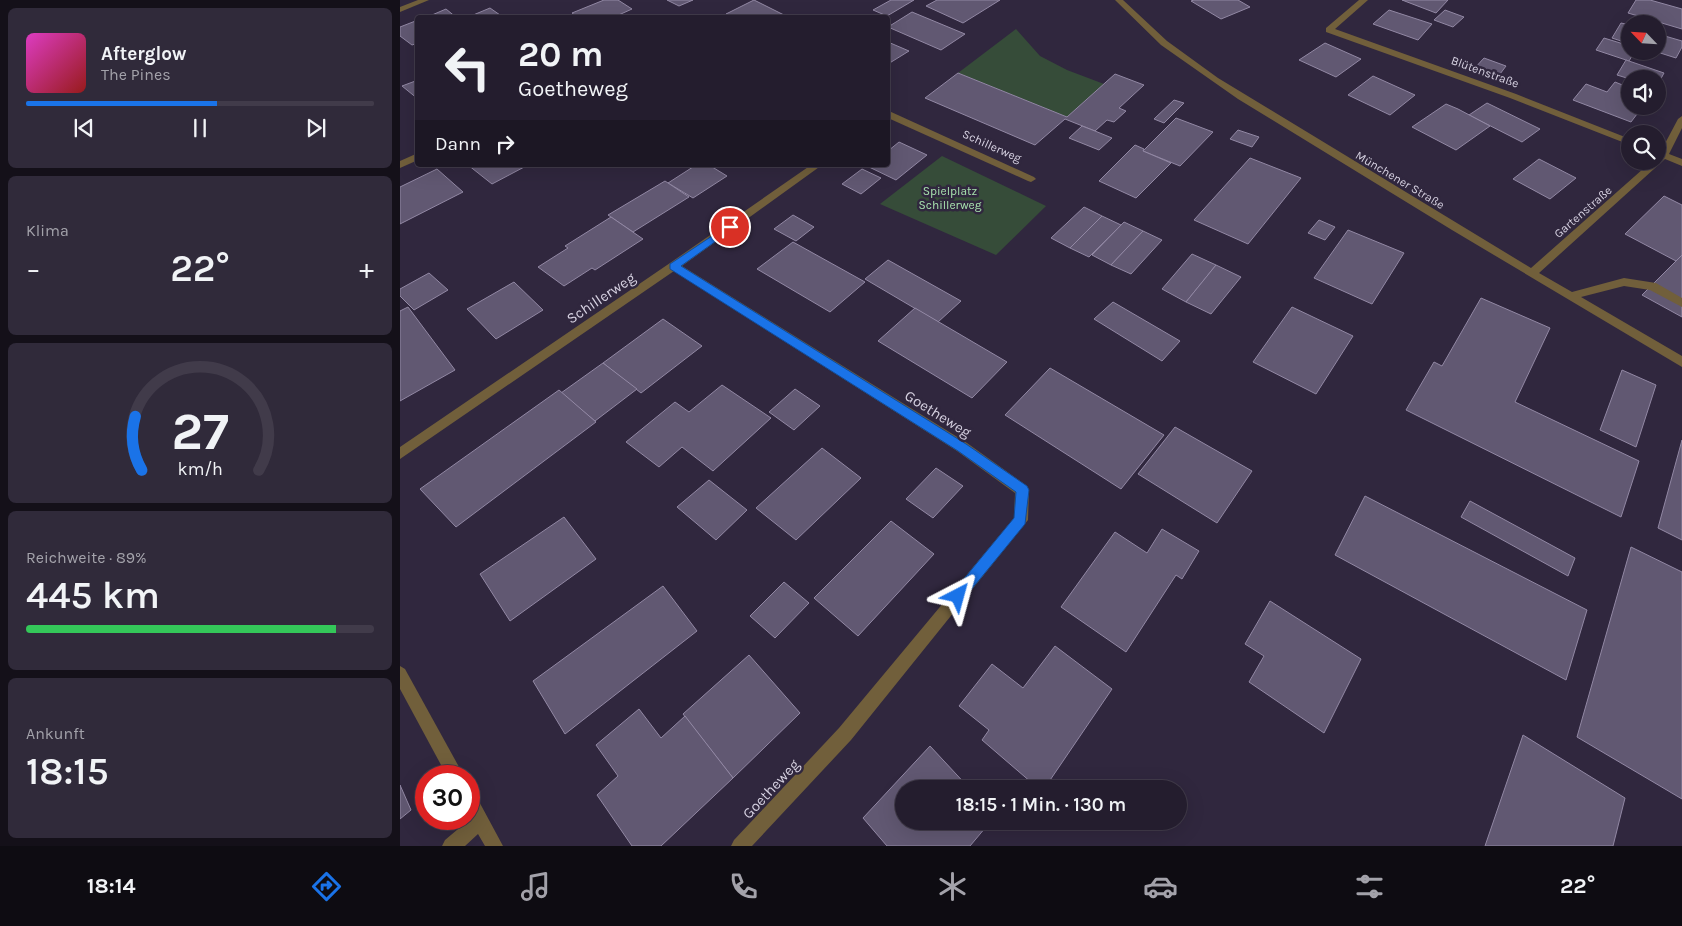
<!DOCTYPE html>
<html lang="de">
<meta charset="utf-8">
<style>
body{margin:0;font-family:Karla,sans-serif;background:#302a3a;color:#f1f3f6;height:100vh;display:flex;flex-direction:column;font-size:19px;white-space:nowrap}
*{box-sizing:border-box;margin:0}
p{font-size:16px;color:#a3a2aa}
.icon{flex:none;width:28px;height:28px;fill:none;stroke:currentColor;stroke-width:2;stroke-linecap:round;stroke-linejoin:round}
.map{position:relative;flex:1;overflow:hidden}
.side{display:flex;flex-direction:column;gap:8px;padding:8px;background:#141019;width:400px}
.side>*{flex:none}
.guide{position:absolute;left:15px;top:15px;width:475px;height:152px;border-radius:5px;box-shadow:0 5px 20px #0002,0 0 0 1px #413b4a;background:#241d2e;color:#f1f3f6;overflow:hidden}
.needle{width:32px;rotate:295deg}
.tools{position:absolute;left:1221px;top:15px;display:grid;gap:10px}
.tools a{display:grid;place-items:center;width:45px;height:45px;border-radius:50%;background:#241d2e;box-shadow:0 5px 20px #0002,0 0 0 1px #413b4a;font-size:25px}
.speed{position:absolute;left:15px;top:765px;display:flex;gap:10px;font-size:25px;font-weight:700;text-align:center}
.speed>*{display:grid;place-content:center;width:65px;height:65px;border-radius:50%;background:#241d2e;box-shadow:0 5px 20px #0002,0 0 0 1px #413b4a;line-height:1}
.speed .limit{border:8px solid #d22;background:#fff;color:#111}
.pin{position:absolute;display:grid;place-items:center;width:42px;height:42px;color:#fff;margin:-21px;border:2px solid #fff;border-radius:50%;box-shadow:0 1px 5px #0007}
.me{position:absolute;width:55px;margin:-28px;rotate:39deg;stroke-linejoin:round;filter:drop-shadow(0 0 4px #0008)}
.turn{display:flex;align-items:center;gap:18px;height:105px;padding:0 20px;font-size:22px}
.turn .icon{width:65px;height:65px;stroke-width:2.5}
.turn b{display:block;font-size:35px;line-height:42px}
.then{display:flex;align-items:center;height:48px;padding:0 20px;background:#0003;gap:10px;font-size:19px}
.big{font-size:38px;font-weight:600;line-height:1.1}
.side .card{flex:1;display:flex;flex-direction:column;justify-content:center;gap:8px;min-width:0;padding:0 18px;border-radius:8px;background:#302a3a}
.side .dial{align-items:center;gap:0}
.dial svg{height:130px;overflow:visible;fill:none;stroke:#413b4a;stroke-width:7;stroke-linecap:round;text-anchor:middle}
.dial text{fill:#f1f3f6;stroke:none}
.song{display:flex;align-items:center;gap:15px}
.cover{width:60px;height:60px;border-radius:8px;background:linear-gradient(135deg,hsl(310 70% 55%),hsl(0 70% 35%))}
.played{height:5px;border-radius:2px;background:linear-gradient(90deg,#1a73e8 55%,#413b4a 55%)}
.keys{display:flex;justify-content:space-around;direction:ltr}
.heat{display:flex;justify-content:space-between;align-items:center;font-size:28px;direction:ltr}
.charge{height:8px;border-radius:4px;background:linear-gradient(90deg,#34c759 89%,#413b4a 0)}
.trip{position:absolute;left:495px;top:780px;width:292px;height:50px;border-radius:25px;background:#241d2e;box-shadow:0 5px 20px #0002,0 0 0 1px #413b4a;font-weight:600;line-height:50px;text-align:center}
.tab-bar{display:flex;height:80px;justify-content:space-around;align-items:center;background:#0e0c12;color:#a3a2aa}
.tab-bar .icon{width:35px;height:35px}
.tab-bar .active{color:#1a73e8}
.tab-bar b{font-size:22px;color:#f1f3f6}
main{display:flex;flex:1;min-height:0}
.map>svg:first-child{display:block}
.green{fill:#364c39}
.building{fill:#615872;stroke:#9288a4}
.lines{fill:none;stroke-linecap:round;stroke-linejoin:round}
.minor{fill:#715f3b;fill-rule:evenodd}
.route{fill:#1a73e8;stroke:#114b97}
.labels{text-anchor:middle;stroke-width:5;stroke-linejoin:round;paint-order:stroke}
.far-street-label{font-size:12px;fill:#d6d1e1;stroke:#30273e}
.far-park-label{font-size:12px;fill:#a8e3ae;stroke:#30273e}
.street-label{font-size:15px;fill:#d6d1e1;stroke:#30273e}
</style>
<main>
<section class="side">
<div class="card">
<div class="song"><i class="cover"></i><div><b>Afterglow</b><p>The Pines</p></div></div>
<div class="played"></div>
<div class="keys"><svg class="icon" aria-label="previous" viewBox="0 0 24 24"><path d="M18 5L8 12l10 7zM5 5v14"/></svg><svg class="icon" aria-label="pause" viewBox="0 0 24 24"><path d="M8 5v14M16 5v14"/></svg><svg class="icon" aria-label="next" viewBox="0 0 24 24"><path d="M6 5l10 7-10 7zM19 5v14"/></svg></div>
</div>
<div class="card"><p>Klima</p>
<div class="heat"><a>−</a><b class="big">22°</b><a>+</a></div>
</div>
<div class="card dial"><svg viewBox="0 0 100 80">
<path d="M14 69A42 42 0 1 1 86 69"/>
<path d="M14 69A42 42 0 0 1 10 36" stroke="#1a73e8"/>
<text x="50" y="56" font-size="32" font-weight="700">27</text>
<text x="50" y="72" font-size="11">km/h</text>
</svg></div>
<div class="card"><p>Reichweite · 89%</p><b class="big">445 km</b><div class="charge"></div></div>
<div class="card"><p>Ankunft</p><b class="big">18:15</b></div>
</section>
<div class="map">
<svg width="1282" height="846" viewBox="0 0 1282 846">
<rect width="100%" height="100%" fill="#30273e"/>
<g class="green">
<path d="M616,29L640,56L667,70L704,84L667,117L558,73Z"/>
<path d="M542,156L646,206L596,255L480,204Z"/>
</g>
<g class="building">
<path d="M204,0H218L232,9L212,18H179L172,13Z"/>
<path d="M267,0H293L279,6Z"/>
<path d="M354,0L386,16L333,18L326,14Z"/>
<path d="M491,0H514L487,16L473,10Z"/>
<path d="M537,0H600L563,23L526,6Z"/>
<path d="M794,0H838L850,7L821,19L791,1Z"/>
<path d="M1002,0H1048L1036,13Z"/>
<path d="M1236,0H1250L1282,9V29L1228,13Z"/>
<path d="M90,8L100,15L94,18H66Z"/>
<path d="M46,9L57,18H25Z"/>
<path d="M989,10L1032,24L1018,40L973,24Z"/>
<path d="M1045,10L1064,17L1053,27L1034,20Z"/>
<path d="M512,12L565,34L541,50L488,27Z"/>
<path d="M18,20V43L12,45L0,36V27Z"/>
<path d="M1221,23L1230,25V44L1212,38Z"/>
<path d="M1258,34L1282,41V47L1276,58L1254,51H1258Z"/>
<path d="M1204,38L1230,46V51H1235L1229,61L1196,50Z"/>
<path d="M488,42L509,51L488,64Z"/>
<path d="M925,43L961,59L936,77L899,60Z"/>
<path d="M1084,58L1106,66L1097,78L1073,70Z"/>
<path d="M1226,60L1264,73L1258,84V79H1230L1217,75Z"/>
<path d="M558,73L667,117L715,74L744,85L719,108L726,111L714,122L707,120L695,131L665,119L635,145L525,98Z"/>
<path d="M973,76L1015,95L990,115L948,95Z"/>
<path d="M18,80V99L2,86Z"/>
<path d="M1215,82L1230,88V106H1243L1231,122L1173,100L1186,84L1207,92Z"/>
<path d="M774,100L784,103L764,123L754,119Z"/>
<path d="M1087,103L1140,129L1122,142L1069,115Z"/>
<path d="M1046,104L1058,109L1090,126L1056,150L1012,127Z"/>
<path d="M776,118L813,132L780,166L743,151Z"/>
<path d="M682,126L695,131L712,138L699,150L669,138Z"/>
<path d="M838,130L859,137L852,147L830,139Z"/>
<path d="M499,142L527,155L496,180L467,166L488,165V151Z"/>
<path d="M735,145L744,149L743,151L771,163L736,198L699,181Z"/>
<path d="M850,158L901,178L848,244L794,220Z"/>
<path d="M1139,159L1176,178L1150,199L1113,179Z"/>
<path d="M68,165H128L92,184Z"/>
<path d="M296,165H309L327,176L293,198L268,183Z"/>
<path d="M37,169L63,192L0,224V187Z"/>
<path d="M462,169L481,178L461,194L442,184Z"/>
<path d="M265,181L289,197L233,232L208,215Z"/>
<path d="M1264,196L1282,205V255L1276,261L1225,234Z"/>
<path d="M684,207L702,216L670,248L651,238Z"/>
<path d="M393,215L414,227L396,241L374,229Z"/>
<path d="M702,216L721,225L689,257L670,248Z"/>
<path d="M211,217L243,239L195,270L192,268L164,286L138,267L168,248L165,246Z"/>
<path d="M919,220L935,227L925,240L908,233Z"/>
<path d="M724,222L743,231L711,265L692,255Z"/>
<path d="M948,230L1004,253L972,304L914,278Z"/>
<path d="M743,231L762,240L731,274L711,265Z"/>
<path d="M393,242L465,282L430,312L357,269Z"/>
<path d="M792,254L816,265L786,302L762,289Z"/>
<path d="M1282,255V317L1242,295Z"/>
<path d="M488,260L561,301L538,322L465,279Z"/>
<path d="M816,265L841,277L811,314L786,302Z"/>
<path d="M29,273L48,290L14,310L0,296V289Z"/>
<path d="M114,282L143,310L96,339L67,309Z"/>
<path d="M1081,298L1150,328L1115,402L1239,461L1221,517L1006,410L1034,362L1042,366Z"/>
<path d="M713,302L780,341L762,361L694,319Z"/>
<path d="M8,307L55,370L0,401V311Z"/>
<path d="M892,307L953,336L916,394L853,362Z"/>
<path d="M515,308L607,362L572,398L478,341Z"/>
<path d="M263,319L302,346L241,393L203,363Z"/>
<path d="M203,363L237,389L195,421L161,393Z"/>
<path d="M650,368L764,435L721,489L605,415Z"/>
<path d="M1222,370L1256,385L1236,447L1200,430Z"/>
<path d="M322,385L371,418L313,471L282,447L259,467L226,442L275,402L289,412Z"/>
<path d="M395,389L420,406L394,430L369,412Z"/>
<path d="M159,390L196,422L56,527L20,489Z"/>
<path d="M775,427L852,471L817,523L738,474Z"/>
<path d="M1282,440V540L1258,528Z"/>
<path d="M422,448L461,478L396,540L356,508Z"/>
<path d="M536,468L563,486L533,518L506,499Z"/>
<path d="M309,480L347,510L316,540L277,507Z"/>
<path d="M965,496L1187,610L1166,680L935,555Z"/>
<path d="M1070,501L1175,558L1168,576L1061,517Z"/>
<path d="M164,517L196,559L110,621L80,574Z"/>
<path d="M491,521L534,554L458,636L414,598Z"/>
<path d="M762,529L799,551L782,579L776,575L726,652L661,607L715,532L747,553Z"/>
<path d="M1231,547L1282,572V799L1177,737Z"/>
<path d="M384,582L409,603L375,638L350,616Z"/>
<path d="M263,586L297,631L165,734L133,681Z"/>
<path d="M870,601L961,659L924,733L849,682L864,656L845,644Z"/>
<path d="M655,646L712,689L644,789H639L582,740L589,730L559,706L592,664L623,688Z"/>
<path d="M349,655L400,713L333,778L283,714Z"/>
<path d="M239,709L261,738L285,716L333,778L261,846H232L197,795L218,776L196,745Z"/>
<path d="M1123,735L1225,798L1213,846H1085Z"/>
<path d="M530,746L570,789H504V821H591L570,846H487L463,818Z"/>
<path d="M0,785L11,810L0,819Z"/>
</g>
<g class="lines">
<g class="minor">
<path d="M18,0H29L0,12V7Z"/>
<path d="M715,0H723L767,41L818,78L1131,268L1252,161H1258V150L1261,151L1278,119L1282,116V128L1269,154L1282,159V166L1265,159L1139,273L1172,292L1224,278L1256,283L1282,298V307L1250,290L1224,286L1181,297L1282,356V367L1052,230L838,99L761,45Z"/>
<path d="M959,0H968L935,29L1116,94L1230,139V145L1110,98L926,32V28Z"/>
<path d="M489,111L634,177L636,179L631,182L628,181L488,118Z"/>
<path d="M18,153V160L0,168V161Z"/>
<path d="M411,165H422L282,266L567,443L627,486L629,490L628,520L451,740L352,846H331L334,840L439,728L614,518L615,493L557,451L274,271L0,459V447L270,263Z"/>
<path d="M0,666L5,669L64,776H47L0,689Z"/>
<path d="M69,792L75,794L103,846H85L78,834L65,846H42L45,840L70,819Z"/>
</g>
</g>
<path class="route" d="M330,224L335,227L333,229L281,266L566,444L627,486L629,490L625,524L562,601L558,603L553,601L551,596L553,592L614,518L616,492L558,451L270,269V264Z"/>
<g class="labels">
<g class="far-street-label">
<text transform="translate(1085 72) rotate(20)" y="4">Blütenstraße</text>
<text transform="translate(592 146) rotate(24)" y="4">Schillerweg</text>
<text transform="translate(1000 180) rotate(31)" y="4">Münchener Straße</text>
<text transform="translate(1183 212) rotate(-41)" y="4">Gartenstraße</text>
</g>
<g class="far-park-label">
<text x="550" y="195">Spielplatz<tspan x="550" dy="14">Schillerweg</tspan></text>
</g>
<g class="street-label">
<text transform="translate(201 298) rotate(-34)" y="5">Schillerweg</text>
<text transform="translate(538 414) rotate(32)" y="5">Goetheweg</text>
<text transform="translate(371 789) rotate(-47)" y="5">Goetheweg</text>
</g>
</g>
</svg>
<div class="tools">
<a><svg class="needle" viewBox="-14 -14 28 28"><path d="M0-13l5 13h-10z" fill="#e53935"/><path d="M0 13l5-13h-10z" fill="#a3a2aa"/></svg></a>
<a><svg class="icon" aria-label="sound" viewBox="0 0 24 24"><path d="M4 9h4l5-4v14l-5-4H4zM17 9q2 3 0 6"/></svg></a>
<a><svg class="icon" aria-label="search" viewBox="0 0 24 24"><circle cx="10" cy="10" r="6"/><path d="M15 15l6 6"/></svg></a>
</div>
<div class="speed"><div class="limit">30</div></div>
<div class="pin" style="left:330px;top:227px;background:#d93025"><svg class="icon" aria-label="arrive" viewBox="0 0 24 24"><path d="M6 21V4h12l-3 4 3 4H6"/></svg></div>
<svg class="me" style="left:558px;top:596px" viewBox="-20 -20 40 40"><path d="M0-17L14 15 0 8-14 15z" fill="#1a73e8" stroke="#fff" stroke-width="4"/></svg>
<div class="trip">18:15 · 1 Min. · 130 m</div>
<div class="guide">
<div class="turn"><svg class="icon" aria-label="left" viewBox="0 0 24 24"><path d="M17 20v-9H6M10 6l-5 5 5 5"/></svg><div><b>20 m</b>Goetheweg</div></div>
<div class="then">Dann<svg class="icon" aria-label="right" viewBox="0 0 24 24"><path d="M7 20v-9h11M14 6l5 5-5 5"/></svg></div>
</div>
</div>
</main>
<nav class="tab-bar">
<b>18:14</b>
<svg class="icon active" aria-label="directions" viewBox="0 0 24 24"><path d="M12 3l9 9-9 9-9-9zM9 14v-3h6M13 9l2 2-2 2"/></svg>
<svg class="icon" aria-label="music" viewBox="0 0 24 24"><path d="M9 18V5l10-2v13"/><circle cx="6" cy="18" r="3"/><circle cx="16" cy="16" r="3"/></svg>
<svg class="icon" aria-label="phone" viewBox="0 0 24 24"><path d="M5 4h4l2 5-3 2q2 4 5 5l2-3 5 2v4C11 20 4 13 5 4z"/></svg>
<svg class="icon" aria-label="climate" viewBox="0 0 24 24"><path d="M12 3v18M4 7l16 10M4 17L20 7"/></svg>
<svg class="icon" aria-label="car" viewBox="0 0 24 24"><path d="M5 17H2v-5l4-1 3-4h7l3 4 3 1v5h-3M9 17h6M6 11h13"/><circle cx="7" cy="17" r="2"/><circle cx="17" cy="17" r="2"/></svg>
<svg class="icon" aria-label="filters" viewBox="0 0 24 24"><path d="M4 7h16M4 17h16"/><circle cx="9" cy="7" r="2"/><circle cx="15" cy="17" r="2"/></svg>
<b>22°</b>
</nav>
